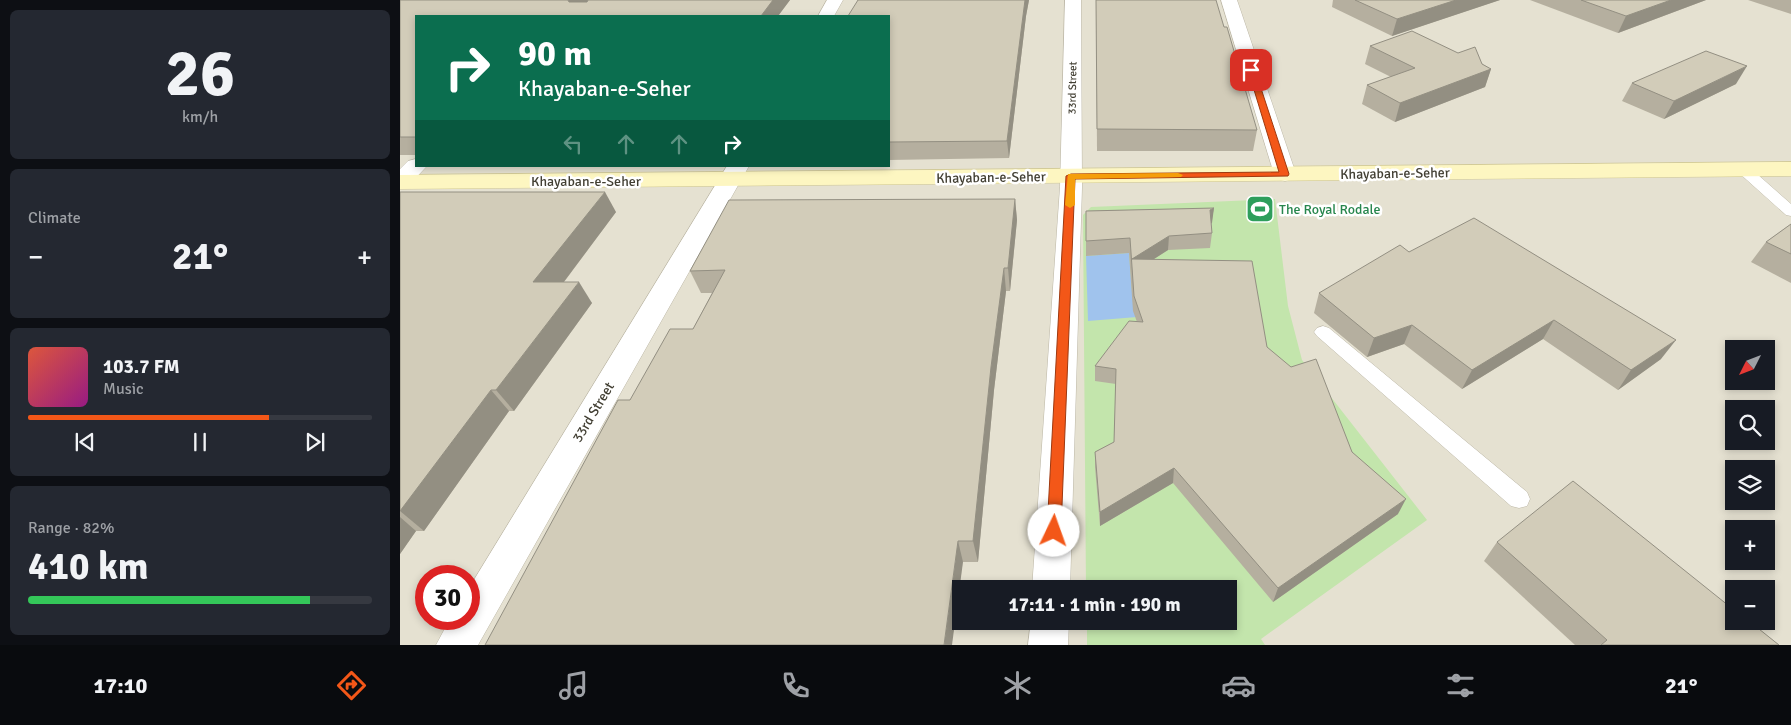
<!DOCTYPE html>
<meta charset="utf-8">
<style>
body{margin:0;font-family:Signika,sans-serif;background:#242831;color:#f1f3f6;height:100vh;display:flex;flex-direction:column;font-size:19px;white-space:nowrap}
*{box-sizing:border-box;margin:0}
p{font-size:16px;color:#9ea1a6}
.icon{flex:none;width:28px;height:28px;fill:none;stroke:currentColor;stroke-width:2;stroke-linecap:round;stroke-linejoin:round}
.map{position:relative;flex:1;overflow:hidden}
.panel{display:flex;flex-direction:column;gap:10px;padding:10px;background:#0d0f14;width:400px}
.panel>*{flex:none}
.banner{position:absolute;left:15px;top:15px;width:475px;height:152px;border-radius:0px;box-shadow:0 2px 8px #0003;background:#0b6e4f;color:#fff;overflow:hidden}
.needle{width:32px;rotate:228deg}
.controls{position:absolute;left:1325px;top:340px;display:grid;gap:10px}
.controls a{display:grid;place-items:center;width:50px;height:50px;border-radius:0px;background:#171b24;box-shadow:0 2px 8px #0003;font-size:25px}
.speed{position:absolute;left:15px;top:565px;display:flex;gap:10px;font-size:25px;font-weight:700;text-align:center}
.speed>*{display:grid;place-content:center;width:65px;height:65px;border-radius:50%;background:#171b24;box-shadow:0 2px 8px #0003;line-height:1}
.speed .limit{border:8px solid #d22;background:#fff;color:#111}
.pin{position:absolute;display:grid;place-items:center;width:42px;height:42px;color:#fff;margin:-21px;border-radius:10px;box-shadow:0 2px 8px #0006}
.me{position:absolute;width:55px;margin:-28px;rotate:3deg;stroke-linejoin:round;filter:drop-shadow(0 0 4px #0008)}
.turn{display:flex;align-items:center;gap:18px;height:105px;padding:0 20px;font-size:22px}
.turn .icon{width:65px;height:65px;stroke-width:2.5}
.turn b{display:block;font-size:35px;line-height:42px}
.lanes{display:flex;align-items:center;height:48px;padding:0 20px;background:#0003;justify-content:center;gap:25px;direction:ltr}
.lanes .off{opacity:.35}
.big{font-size:38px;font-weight:700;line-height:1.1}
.panel .widget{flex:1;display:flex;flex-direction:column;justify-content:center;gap:8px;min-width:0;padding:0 18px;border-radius:8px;background:#242831}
.panel .dial{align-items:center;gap:0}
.dial b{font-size:65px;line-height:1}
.song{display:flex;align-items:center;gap:15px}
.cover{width:60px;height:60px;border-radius:8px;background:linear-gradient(135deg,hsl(10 70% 55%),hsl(310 70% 35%))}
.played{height:5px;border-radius:2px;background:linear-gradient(90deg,#f35718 70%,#363941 70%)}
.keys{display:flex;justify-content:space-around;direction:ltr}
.heat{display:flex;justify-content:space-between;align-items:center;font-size:28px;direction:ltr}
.charge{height:8px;border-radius:4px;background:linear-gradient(90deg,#34c759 82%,#363941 0)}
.trip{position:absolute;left:552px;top:580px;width:285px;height:50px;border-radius:0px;background:#171b24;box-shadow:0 2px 8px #0003;font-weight:700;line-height:50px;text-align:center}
.tab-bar{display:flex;height:80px;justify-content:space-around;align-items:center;background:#090b0e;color:#9ea1a6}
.tab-bar .icon{width:35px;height:35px}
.tab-bar .active{color:#f35718}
.tab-bar b{font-size:22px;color:#f1f3f6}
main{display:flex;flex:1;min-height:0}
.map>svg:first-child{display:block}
.residential{fill:#e5e1d1;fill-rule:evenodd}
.green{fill:#c3e5ac}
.water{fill:#a0c3ed}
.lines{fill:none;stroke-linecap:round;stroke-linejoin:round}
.lane-casing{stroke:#bcb7a6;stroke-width:1}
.street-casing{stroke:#bcb7a6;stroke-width:1}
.secondary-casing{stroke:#d0c894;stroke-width:1}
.lane{fill:#fff;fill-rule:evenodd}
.street{fill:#fff;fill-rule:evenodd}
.secondary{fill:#fdf6c1;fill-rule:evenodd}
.wall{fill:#b5af9f}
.shaded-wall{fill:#938f82}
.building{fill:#d2ccb9;stroke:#938f82}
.route{fill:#f35718;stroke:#9e3910}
.slow{fill:#f59e0b}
.labels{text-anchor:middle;stroke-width:5;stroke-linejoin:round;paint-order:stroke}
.far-street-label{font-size:11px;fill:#423f33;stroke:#fff}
.street-label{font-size:14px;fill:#423f33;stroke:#fff}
.leisure-label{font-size:14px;fill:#27864d;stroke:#fff;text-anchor:start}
</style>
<main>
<section class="panel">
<div class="widget dial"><b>26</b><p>km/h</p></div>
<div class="widget"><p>Climate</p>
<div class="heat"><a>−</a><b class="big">21°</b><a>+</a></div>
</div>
<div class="widget">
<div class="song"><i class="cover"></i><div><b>103.7 FM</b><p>Music</p></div></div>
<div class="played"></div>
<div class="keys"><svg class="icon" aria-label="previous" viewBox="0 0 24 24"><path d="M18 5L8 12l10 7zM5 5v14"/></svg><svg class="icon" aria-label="pause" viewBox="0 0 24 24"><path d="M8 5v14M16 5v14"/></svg><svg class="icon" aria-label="next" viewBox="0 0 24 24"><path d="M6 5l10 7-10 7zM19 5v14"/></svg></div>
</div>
<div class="widget"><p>Range · 82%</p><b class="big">410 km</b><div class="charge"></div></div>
</section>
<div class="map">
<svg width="1391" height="645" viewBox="0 0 1391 645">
<rect width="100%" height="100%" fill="#f1efe3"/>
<path class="residential" d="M0,0H1391V645H0ZM16,16H489V166H16ZM1334,349H1366V381H1334ZM1334,409H1366V441H1334ZM1334,469H1366V501H1334ZM1334,529H1366V561H1334ZM26,576H69V619H26ZM561,589H829V621H561ZM1334,589H1366V621H1334Z"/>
<path class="green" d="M875,199L888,306L902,360L1027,520L861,639L865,645H687V621H829V589H686L683,215L691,207Z"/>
<path class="water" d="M729,253L732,292L737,317L688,321L686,256Z"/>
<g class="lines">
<defs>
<g id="lane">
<path d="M1343,165L1348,166L1391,204V216L1386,215L1338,172L1336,169L1338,166Z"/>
<path d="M923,326L929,328L1127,492L1130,499L1127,506L1119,508L1111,506L917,336L914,332L917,328Z"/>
</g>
<g id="street">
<path d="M427,0H443L434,16H418Z"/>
<path d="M665,0H681L682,187L670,589H632L660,187Z"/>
<path d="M821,0H837L896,174L893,179L885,181L877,179L874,174Z"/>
<path d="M16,159V166H27L8,186L0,188V169L8,161Z"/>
<path d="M327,166H349L78,645H36L50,619H69V588Z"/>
<path d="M631,621H669L668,645H628Z"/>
</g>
<path id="secondary" d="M1391,162V176L0,189V175Z"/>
</defs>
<use href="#lane" class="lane-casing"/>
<use href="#street" class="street-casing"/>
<use href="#secondary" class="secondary-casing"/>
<use href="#lane" class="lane"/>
<use href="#street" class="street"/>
<use href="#secondary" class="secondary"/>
</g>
<g class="wall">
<path d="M0,0H390L378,16H16V155H0Z"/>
<path d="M458,0H629L626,16L609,158L489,160V16Z"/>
<path d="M696,0L857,130L853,151H697Z"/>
<path d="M933,0H1100L992,36L932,7Z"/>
<path d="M1130,0H1306L1218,33Z"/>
<path d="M1348,0H1391V14Z"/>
<path d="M970,46L1082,64L1091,69L1085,87L995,122L962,104L967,85L991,77L965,64Z"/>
<path d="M1232,83L1336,84L1264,119L1222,101Z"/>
<path d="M0,192L216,212L164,282L192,303L114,411H109L24,531H16L0,554Z"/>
<path d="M615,199L617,220L610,291H606L594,390L578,562H563L230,400L293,329L312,293H301L290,271Z"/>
<path d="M814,208L811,223L812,233L810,248L768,250L754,259L867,347L952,452L998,514L873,602L773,483L700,526L695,467V452L714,442L716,384L695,381V366L737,322L733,311L729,253L686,256V211Z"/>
<path d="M1391,224V283L1351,262L1366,242Z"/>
<path d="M1009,252L1261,359L1218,390L1143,339L1062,389L1004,344L967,357L914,313L919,293Z"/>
<path d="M1097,542L1334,610L1379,645H1175L1084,561Z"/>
</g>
<g class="shaded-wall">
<path d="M168,0H191L175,16Z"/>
<path d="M373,0H390L378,16H361Z"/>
<path d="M625,0H629L626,16L609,158L607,141Z"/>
<path d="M1056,0H1100L992,36L997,19Z"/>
<path d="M1271,0H1306L1218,33L1226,16Z"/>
<path d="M1347,66L1336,84L1264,119L1274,101Z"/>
<path d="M1091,69L1085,87L995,122L1000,103Z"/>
<path d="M205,192L216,212L148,303L133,282Z"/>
<path d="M615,199L617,220L610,291L608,268Z"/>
<path d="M814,208L812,223L809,225L810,210Z"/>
<path d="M769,236L768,250L732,273V259Z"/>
<path d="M604,268L606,291L594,390L578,562L573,541L591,367Z"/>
<path d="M179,282L192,303L114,411L96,390Z"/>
<path d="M1154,320L1143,339L1062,389L1072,370Z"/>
<path d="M1012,325L1004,344L967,357L974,338Z"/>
<path d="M1276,340L1261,359L1218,390L1231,370Z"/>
<path d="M91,390L109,411L24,531L0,511Z"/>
<path d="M774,468L773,483L700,526V512Z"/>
<path d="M1006,499L998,514L873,602L878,588Z"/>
<path d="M0,517L16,531L0,554Z"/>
<path d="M558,541L563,562L552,645H544Z"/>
</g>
<g class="building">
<path d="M0,0H168L169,2H187L188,0H373L361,16H16V137H0Z"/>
<path d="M458,0H625L607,141L489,142V16H448Z"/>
<path d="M696,0H816L824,27H827L857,130L697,129Z"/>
<path d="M955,0H1056L997,19Z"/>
<path d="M1181,0H1271L1226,16Z"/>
<path d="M1012,31L1058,53L1075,47L1082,64L1091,69L1000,103L967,85L1015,68L970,46Z"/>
<path d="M1306,51L1347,66L1274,101L1232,83Z"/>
<path d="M0,192H205L133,282H179L96,390H91L0,511Z"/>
<path d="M615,199L608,268H604L591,367L573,541H558L544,645H85L218,400H230L270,329H293L325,270L290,271L329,200Z"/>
<path d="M814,208L810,210L812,233L769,236L732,259L852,261L867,347L891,367L916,359L952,452L1006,499L878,588L774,468L700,512L695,452L714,442L716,369L695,366L729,321L743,322L734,296L730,238L686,241V211Z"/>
<path d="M1074,218L1276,340L1231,370L1154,320L1072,370L1012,325L974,338L919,293L1000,245L1009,252Z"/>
<path d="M1391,224V254L1366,242Z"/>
<path d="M1173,481L1334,610V621H1349L1379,645H1201L1207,640L1097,542Z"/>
</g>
<path class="route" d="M849,68L855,70L889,174L888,176L675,179L661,531L659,536L654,538L649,536L647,531L666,176L671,174L879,172L848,70Z"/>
<path class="slow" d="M778,173L783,175L781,177L675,179V205L670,208L665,205L668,174Z"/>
<defs>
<symbol id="stadium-square" viewBox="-11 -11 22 22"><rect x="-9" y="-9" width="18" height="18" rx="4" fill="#2e9e5b" stroke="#fff"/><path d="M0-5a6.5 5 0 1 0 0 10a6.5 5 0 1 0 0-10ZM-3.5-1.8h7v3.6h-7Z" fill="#fff"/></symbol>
</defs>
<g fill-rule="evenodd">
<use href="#stadium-square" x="844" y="193" width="32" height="32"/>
</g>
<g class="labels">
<g class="far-street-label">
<text transform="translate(672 88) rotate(-89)" y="4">33rd Street</text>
</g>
<g class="street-label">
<text transform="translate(995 173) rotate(-1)" y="5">Khayaban-e-Seher</text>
<text transform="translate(591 177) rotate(-1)" y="5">Khayaban-e-Seher</text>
<text x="186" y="186">Khayaban-e-Seher</text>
<text transform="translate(193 412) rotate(-59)" y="5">33rd Street</text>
</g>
<g class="leisure-label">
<text x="879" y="214">The Royal Rodale</text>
</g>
</g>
</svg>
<div class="controls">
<a><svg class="needle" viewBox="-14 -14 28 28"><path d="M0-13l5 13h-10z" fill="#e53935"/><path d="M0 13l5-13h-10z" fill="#9ea1a6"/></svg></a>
<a><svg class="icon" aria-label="search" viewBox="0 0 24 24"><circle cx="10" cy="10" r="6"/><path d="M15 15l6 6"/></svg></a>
<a><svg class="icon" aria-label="layers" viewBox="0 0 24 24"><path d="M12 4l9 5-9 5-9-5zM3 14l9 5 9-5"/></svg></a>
<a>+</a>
<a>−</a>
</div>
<div class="speed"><div class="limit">30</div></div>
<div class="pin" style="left:851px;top:70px;background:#d93025"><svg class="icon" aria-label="arrive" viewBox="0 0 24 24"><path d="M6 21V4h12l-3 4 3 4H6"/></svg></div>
<svg class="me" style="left:654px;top:531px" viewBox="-20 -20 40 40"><circle r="19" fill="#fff"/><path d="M0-13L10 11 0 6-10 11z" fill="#f35718"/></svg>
<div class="trip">17:11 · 1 min · 190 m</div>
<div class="banner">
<div class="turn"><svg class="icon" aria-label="right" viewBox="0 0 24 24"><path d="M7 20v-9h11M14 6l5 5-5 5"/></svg><div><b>90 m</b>Khayaban-e-Seher</div></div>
<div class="lanes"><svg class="icon off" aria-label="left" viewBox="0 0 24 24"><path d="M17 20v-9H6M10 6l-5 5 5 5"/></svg><svg class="icon off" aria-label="ahead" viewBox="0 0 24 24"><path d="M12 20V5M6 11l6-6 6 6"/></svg><svg class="icon off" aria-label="ahead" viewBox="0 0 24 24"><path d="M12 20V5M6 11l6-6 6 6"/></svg><svg class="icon" aria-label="right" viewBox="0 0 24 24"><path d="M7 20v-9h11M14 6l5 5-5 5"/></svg></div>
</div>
</div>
</main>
<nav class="tab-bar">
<b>17:10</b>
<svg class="icon active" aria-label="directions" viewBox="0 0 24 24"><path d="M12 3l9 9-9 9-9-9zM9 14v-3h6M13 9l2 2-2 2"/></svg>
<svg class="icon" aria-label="music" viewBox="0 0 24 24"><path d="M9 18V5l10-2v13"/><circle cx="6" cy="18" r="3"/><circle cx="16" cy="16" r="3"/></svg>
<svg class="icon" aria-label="phone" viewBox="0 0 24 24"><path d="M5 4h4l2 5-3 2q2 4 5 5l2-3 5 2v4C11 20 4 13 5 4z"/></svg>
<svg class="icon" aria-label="climate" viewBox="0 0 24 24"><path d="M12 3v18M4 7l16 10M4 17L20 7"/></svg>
<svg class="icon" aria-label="car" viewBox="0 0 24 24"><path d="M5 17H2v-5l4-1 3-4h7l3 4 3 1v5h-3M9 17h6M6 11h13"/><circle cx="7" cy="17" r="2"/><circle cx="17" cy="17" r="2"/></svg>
<svg class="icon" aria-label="filters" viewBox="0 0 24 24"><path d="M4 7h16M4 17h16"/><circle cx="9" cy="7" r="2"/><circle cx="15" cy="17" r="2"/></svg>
<b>21°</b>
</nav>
